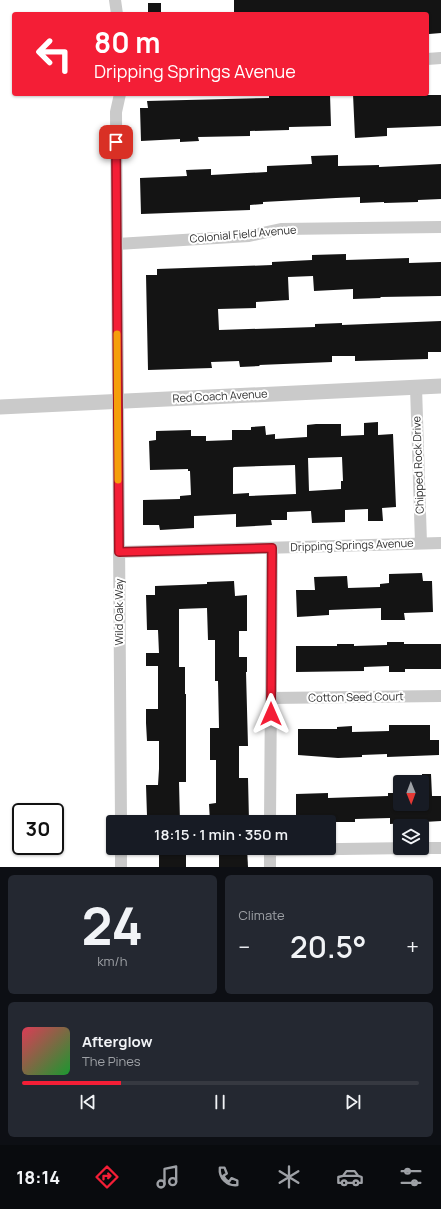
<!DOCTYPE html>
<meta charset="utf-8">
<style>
body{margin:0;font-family:Manrope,sans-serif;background:#242831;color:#f1f3f6;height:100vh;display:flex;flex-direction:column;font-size:15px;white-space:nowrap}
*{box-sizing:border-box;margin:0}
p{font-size:13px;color:#9ea1a6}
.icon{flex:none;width:22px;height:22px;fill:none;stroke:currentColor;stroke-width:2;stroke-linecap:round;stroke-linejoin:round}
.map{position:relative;height:867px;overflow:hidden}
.panel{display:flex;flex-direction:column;gap:8px;padding:8px;background:#0d0f14;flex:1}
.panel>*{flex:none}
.guide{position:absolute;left:12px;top:12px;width:417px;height:84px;border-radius:4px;box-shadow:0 1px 3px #0004;background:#f41e36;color:#fff;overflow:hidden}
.needle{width:26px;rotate:179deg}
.fabs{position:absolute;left:393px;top:775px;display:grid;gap:8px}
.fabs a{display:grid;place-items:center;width:36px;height:36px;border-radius:4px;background:#171b24;box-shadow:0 1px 3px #0004;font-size:20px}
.speed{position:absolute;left:12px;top:803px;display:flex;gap:8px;font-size:20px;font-weight:700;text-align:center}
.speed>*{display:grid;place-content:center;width:52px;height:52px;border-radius:50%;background:#171b24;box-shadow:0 1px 3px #0004;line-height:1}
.speed .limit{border:2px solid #111;border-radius:6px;background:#fff;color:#111}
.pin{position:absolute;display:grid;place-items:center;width:34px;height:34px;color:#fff;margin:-17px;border-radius:8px;box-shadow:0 2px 6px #0006}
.me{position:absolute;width:44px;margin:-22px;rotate:0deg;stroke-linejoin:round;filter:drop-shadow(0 0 3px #0008)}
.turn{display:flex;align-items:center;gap:14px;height:84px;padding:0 16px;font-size:18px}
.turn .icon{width:52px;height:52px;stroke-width:2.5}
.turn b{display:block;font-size:28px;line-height:34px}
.big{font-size:30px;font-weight:600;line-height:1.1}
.panel .tile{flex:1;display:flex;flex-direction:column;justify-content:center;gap:6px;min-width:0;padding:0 14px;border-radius:6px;background:#242831}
.panel .dial{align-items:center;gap:0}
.dial b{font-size:52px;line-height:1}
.song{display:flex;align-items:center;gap:12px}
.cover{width:48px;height:48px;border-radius:6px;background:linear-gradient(135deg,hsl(350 70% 55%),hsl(130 70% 35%))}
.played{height:4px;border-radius:2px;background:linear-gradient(90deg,#f41e36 25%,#363941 25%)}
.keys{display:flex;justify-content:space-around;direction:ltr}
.heat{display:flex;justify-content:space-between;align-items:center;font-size:22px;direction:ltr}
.panel .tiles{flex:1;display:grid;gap:8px;grid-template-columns:1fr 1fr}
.tile:last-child{grid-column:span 2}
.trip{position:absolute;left:106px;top:815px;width:230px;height:40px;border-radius:4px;background:#171b24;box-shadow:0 1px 3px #0004;font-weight:600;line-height:40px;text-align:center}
.menu{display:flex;height:64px;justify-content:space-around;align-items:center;background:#090b0e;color:#9ea1a6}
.menu .icon{width:28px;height:28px}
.menu .current{color:#f41e36}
.menu b{font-size:18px;color:#f1f3f6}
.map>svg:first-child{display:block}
.building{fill:#141414;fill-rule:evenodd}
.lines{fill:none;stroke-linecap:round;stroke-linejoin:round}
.minor{stroke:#cacaca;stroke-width:12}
.tertiary{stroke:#cacaca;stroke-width:15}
.route-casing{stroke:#9f1423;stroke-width:10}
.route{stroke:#f41e36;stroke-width:7}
.slow{stroke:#f59e0b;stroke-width:7}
.labels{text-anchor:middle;stroke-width:4;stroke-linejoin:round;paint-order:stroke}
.street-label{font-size:11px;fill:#2d2d2d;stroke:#fff}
</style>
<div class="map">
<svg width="441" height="867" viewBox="0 0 441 867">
<rect width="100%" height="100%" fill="#fff"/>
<g class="building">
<path d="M234,0H441V33L429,34V29H427V14H234Z"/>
<rect x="148" y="3" width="13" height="11"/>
<path d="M269,94H330L331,126L289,127V130L250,131V136L198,137L199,141L180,142V139L141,141L140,108H148L147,101L269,98Z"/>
<path d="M353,94H413V95H441V126L387,128V136L355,138Z"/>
<path d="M338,155V166L379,165V167L441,164V199L418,200V202L384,203V202L360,203V197L336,198L263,202V204L250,205V210L141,214L140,178L187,176L186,170L211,169V175L267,172V166L312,164L311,156Z"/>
<path d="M346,254V260L409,258V263L441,262V296L380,297L381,298L353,299V289L314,291L313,276L288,277L289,300L256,302V308L218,309L219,330L315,327V324L342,323V325L441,321V352H428V359L355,361V356H332V362L259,365L260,366L240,367L239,361L211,362L212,368L148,370L146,275H157V269L272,265V262L312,260V255Z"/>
<path d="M378,422V435L393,434L396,507L382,508L383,521H368V509L345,510V522L312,523L311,511L287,512V520H271L272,525L236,527V514L194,516V528L160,530L159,525H143V500L180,499V496L191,495L190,471H188V469L150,470L149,441L156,440V431L191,430V436H206V441L232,440V430H251V427L265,426L266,435L275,434V439L307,437V425L316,424H341V436L364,435V423ZM342,457L343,481H341V489L309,491L308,458ZM295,465L296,494L249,496V493L233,494V468L234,467Z"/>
<path d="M422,573L423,581H432L433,612L404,613L405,620H381V608L329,610V615L297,617L296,590H315L314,577L347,576L348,588L380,587V584L389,583V574Z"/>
<path d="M234,581L235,596L247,595V631H239V657H247V672H246L248,746H239V778H248L249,821H239V822H210L209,804L216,803V760H210V728H219L218,681H215V640H208L207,608L179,609V667H185V694H186V782H179L180,822H159V816H147L146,785H158L159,769V741H147L146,723V709H158V666H146V653H159L158,630H147L146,595H155V586L207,584V582Z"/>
<path d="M387,642H404V644H441V669H405V672H389V666L364,667V671L296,672V646H337V644H354V646L387,645Z"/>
<path d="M389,725H430V740H439V755L387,757V754L362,755V757L338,758L298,755V729H337V727L352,726V732L389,731Z"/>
<path d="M422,774H431L432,796H441V821L390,824V818L355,819V822H314V821H296V794L328,793V798L388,796V793H400V804H422Z"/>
<rect x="159" y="848" width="27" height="19"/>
<path d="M219,848H247L248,867H219Z"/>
</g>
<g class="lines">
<g class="minor">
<path d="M115,0L117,14"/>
<path d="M427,59L441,58"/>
<path d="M120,94L116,112L121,822"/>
<path d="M117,244L249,236L281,229L441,227"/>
<path d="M416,387L421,543"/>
<path d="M119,552L441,543"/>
<path d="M271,698L441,696"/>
<path d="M270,822L272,548"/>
<path d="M121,848V867"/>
<path d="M422,848H441"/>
<path d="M270,850L412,848"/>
<path d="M270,867V848"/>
</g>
<path class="tertiary" d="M0,407L441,386"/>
</g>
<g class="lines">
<defs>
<path id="route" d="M116,142L119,552L272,548L271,714"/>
</defs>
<use href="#route" class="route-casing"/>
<use href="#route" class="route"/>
<path class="slow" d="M117,334L118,480"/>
</g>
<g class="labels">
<g class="street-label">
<text transform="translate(243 234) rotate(-5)" y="4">Colonial Field Avenue</text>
<text transform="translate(220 396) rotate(-3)" y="4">Red Coach Avenue</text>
<text transform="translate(418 465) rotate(-92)" y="4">Chipped Rock Drive</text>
<text transform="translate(352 545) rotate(-2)" y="4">Dripping Springs Avenue</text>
<text transform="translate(119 612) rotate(-90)" y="4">Wild Oak Way</text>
<text transform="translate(356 697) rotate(-1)" y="4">Cotton Seed Court</text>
</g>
</g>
</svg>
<div class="fabs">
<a><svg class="needle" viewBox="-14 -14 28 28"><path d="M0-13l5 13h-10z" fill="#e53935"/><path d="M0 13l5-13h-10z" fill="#9ea1a6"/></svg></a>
<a><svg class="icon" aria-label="layers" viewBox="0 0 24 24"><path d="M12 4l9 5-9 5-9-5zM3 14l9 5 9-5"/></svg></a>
</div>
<div class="speed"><div class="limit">30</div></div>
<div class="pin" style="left:116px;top:142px;background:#d93025"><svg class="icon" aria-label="arrive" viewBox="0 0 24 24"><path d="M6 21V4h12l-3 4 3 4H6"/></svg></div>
<svg class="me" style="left:271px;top:714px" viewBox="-20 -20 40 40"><path d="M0-17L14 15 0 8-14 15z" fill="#f41e36" stroke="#fff" stroke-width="4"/></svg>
<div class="trip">18:15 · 1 min · 350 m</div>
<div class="guide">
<div class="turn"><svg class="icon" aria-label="left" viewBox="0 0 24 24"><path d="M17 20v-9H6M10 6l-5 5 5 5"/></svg><div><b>80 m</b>Dripping Springs Avenue</div></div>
</div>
</div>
<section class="panel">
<div class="tiles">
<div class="tile dial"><b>24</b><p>km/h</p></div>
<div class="tile"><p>Climate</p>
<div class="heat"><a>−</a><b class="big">20.5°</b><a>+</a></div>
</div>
<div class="tile">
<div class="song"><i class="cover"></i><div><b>Afterglow</b><p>The Pines</p></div></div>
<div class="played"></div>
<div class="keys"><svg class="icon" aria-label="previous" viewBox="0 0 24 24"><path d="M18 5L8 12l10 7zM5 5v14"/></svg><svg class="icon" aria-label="pause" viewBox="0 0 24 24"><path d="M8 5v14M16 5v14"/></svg><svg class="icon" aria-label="next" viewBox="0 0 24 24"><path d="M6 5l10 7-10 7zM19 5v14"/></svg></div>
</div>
</div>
</section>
<nav class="menu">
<b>18:14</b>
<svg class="icon current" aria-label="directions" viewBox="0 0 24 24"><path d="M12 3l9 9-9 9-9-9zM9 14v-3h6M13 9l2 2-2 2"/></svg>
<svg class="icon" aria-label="music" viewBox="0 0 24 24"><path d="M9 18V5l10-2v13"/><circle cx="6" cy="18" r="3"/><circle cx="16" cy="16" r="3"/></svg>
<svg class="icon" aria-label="phone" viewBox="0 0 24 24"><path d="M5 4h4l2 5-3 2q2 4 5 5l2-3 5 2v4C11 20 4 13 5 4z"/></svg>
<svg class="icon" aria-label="climate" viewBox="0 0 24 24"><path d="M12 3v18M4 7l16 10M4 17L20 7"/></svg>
<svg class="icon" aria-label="car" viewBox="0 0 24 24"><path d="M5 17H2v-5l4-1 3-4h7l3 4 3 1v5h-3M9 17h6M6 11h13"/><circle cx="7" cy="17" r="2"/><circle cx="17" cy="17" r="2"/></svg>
<svg class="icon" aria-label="filters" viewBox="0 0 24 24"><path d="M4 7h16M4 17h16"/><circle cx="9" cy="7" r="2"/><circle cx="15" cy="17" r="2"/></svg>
</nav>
